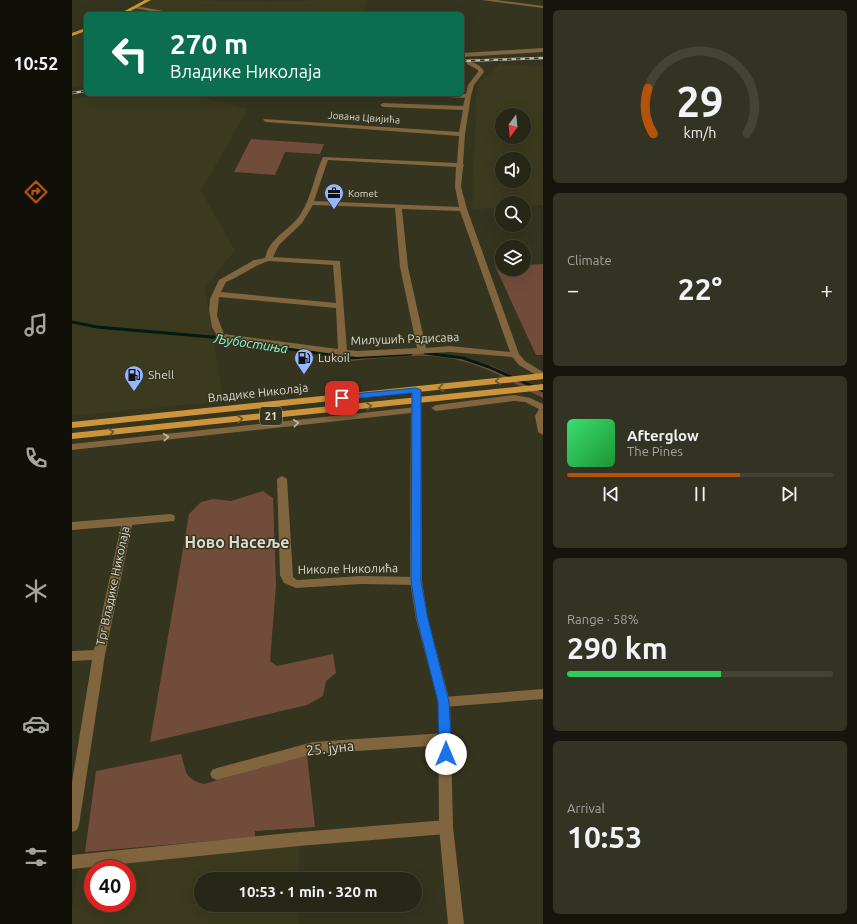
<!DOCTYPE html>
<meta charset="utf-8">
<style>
body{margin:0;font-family:Ubuntu,sans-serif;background:#333324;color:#f1f3f6;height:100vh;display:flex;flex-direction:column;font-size:15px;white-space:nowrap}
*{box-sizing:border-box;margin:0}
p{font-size:13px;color:#a4a5a1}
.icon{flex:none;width:22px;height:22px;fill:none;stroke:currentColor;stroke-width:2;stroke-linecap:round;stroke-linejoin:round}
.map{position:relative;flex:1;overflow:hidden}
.details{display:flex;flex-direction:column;gap:10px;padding:10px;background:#15150d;width:314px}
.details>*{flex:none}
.hud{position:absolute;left:12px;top:12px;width:380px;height:84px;border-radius:6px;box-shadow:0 4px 16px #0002,0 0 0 1px #434436;background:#0b6e4f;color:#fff;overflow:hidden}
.needle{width:26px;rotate:195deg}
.tools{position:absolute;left:423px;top:108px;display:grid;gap:8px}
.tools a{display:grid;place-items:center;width:36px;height:36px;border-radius:50%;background:#272717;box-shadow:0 4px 16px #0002,0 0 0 1px #434436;font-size:20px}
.speed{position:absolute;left:12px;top:860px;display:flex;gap:8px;font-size:20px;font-weight:700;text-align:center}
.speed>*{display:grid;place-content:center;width:52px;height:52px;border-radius:50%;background:#272717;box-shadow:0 4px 16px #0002,0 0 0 1px #434436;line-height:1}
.speed .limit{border:6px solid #d22;background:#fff;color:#111}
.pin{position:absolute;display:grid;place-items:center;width:34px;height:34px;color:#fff;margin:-17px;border-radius:8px;box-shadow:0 2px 6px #0006}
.me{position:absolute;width:44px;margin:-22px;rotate:0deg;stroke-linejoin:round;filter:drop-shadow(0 0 3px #0008)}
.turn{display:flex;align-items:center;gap:14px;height:84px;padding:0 20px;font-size:18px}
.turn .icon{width:52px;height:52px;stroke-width:2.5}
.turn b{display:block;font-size:28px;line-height:34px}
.big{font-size:30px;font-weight:700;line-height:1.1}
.details .tile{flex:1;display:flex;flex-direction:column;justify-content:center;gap:6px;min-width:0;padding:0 14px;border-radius:6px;background:#333324}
.details .dial{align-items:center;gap:0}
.dial svg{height:104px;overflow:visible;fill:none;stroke:#434436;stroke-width:7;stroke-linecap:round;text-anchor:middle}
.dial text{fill:#f1f3f6;stroke:none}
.song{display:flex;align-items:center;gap:12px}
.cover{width:48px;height:48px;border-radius:6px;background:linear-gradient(135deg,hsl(140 70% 55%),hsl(130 70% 35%))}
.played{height:4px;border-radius:2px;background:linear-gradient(90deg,#b45309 65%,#434436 65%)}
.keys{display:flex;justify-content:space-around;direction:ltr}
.heat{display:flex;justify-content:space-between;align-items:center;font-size:22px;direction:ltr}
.charge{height:6px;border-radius:3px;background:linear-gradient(90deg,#34c759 58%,#434436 0)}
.trip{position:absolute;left:122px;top:872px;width:228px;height:40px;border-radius:20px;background:#272717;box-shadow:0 4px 16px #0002,0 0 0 1px #434436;font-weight:700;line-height:40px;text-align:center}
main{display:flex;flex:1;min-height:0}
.tabs{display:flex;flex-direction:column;width:72px;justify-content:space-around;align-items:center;background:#101009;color:#a4a5a1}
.tabs .icon{width:28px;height:28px}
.tabs .active{color:#b45309}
.tabs b{font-size:18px;color:#f1f3f6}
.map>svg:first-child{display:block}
.built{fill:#3b3a1e;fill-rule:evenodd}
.green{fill:#724c3b}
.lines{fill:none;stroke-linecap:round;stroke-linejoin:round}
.stream{stroke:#031b14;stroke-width:3}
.minor{fill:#80653e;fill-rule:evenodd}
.tertiary{fill:#80653e;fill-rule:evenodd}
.primary{fill:#cd953b;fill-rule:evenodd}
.rail-casing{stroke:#bfbfb0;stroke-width:2.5}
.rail{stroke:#34341f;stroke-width:1.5;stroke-dasharray:4.5;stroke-linecap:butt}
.oneway{stroke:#6a5629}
.oneway2{stroke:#c0b8a3}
.route{fill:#1a73e8;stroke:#114b97}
.labels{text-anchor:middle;stroke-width:3;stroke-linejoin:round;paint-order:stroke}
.far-street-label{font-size:10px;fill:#dbdbce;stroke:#34341f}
.far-poi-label{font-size:10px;fill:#dbdbce;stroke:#34341f;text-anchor:start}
.shield{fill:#34341f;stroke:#a9a99a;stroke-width:1}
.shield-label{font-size:11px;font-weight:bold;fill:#dbdbce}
.street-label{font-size:12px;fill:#dbdbce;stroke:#34341f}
.poi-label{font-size:12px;fill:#dbdbce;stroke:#34341f;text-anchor:start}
.water-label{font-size:13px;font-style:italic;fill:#89f8d4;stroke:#34341f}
.near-street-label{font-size:14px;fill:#dbdbce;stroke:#34341f}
.district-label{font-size:16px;font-weight:bold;fill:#dbdbce;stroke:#34341f}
</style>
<main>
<nav class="tabs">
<b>10:52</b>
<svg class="icon active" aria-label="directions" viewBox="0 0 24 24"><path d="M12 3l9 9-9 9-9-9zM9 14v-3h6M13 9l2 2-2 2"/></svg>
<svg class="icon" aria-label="music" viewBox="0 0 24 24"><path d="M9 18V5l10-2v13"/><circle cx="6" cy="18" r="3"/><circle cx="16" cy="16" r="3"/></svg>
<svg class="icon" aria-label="phone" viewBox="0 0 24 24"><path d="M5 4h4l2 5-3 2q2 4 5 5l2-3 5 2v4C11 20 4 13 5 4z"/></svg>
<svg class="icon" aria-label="climate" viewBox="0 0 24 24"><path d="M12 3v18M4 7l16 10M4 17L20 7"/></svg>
<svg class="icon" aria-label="car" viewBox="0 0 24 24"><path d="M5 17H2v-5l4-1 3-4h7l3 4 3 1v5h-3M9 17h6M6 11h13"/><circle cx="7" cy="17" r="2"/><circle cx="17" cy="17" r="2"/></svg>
<svg class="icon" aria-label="filters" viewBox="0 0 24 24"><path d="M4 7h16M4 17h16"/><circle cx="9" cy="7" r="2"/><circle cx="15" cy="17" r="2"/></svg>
</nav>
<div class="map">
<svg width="471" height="924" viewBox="0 0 471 924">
<rect width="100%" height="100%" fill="#34341f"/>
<g class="built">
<path d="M76,0L188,1L295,0L292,14H49Z"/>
<path d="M14,29V86L0,88V35Z"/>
<path d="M427,64L471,67V205L452,206V203H430V208L400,209L405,85ZM430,115H452V137H430ZM430,159H452V181H430Z"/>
<path d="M30,94H118L176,109L129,191L163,250L133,288L151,401L0,416V99Z"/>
<path d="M227,839V879H129V905H227V924H0V910L7,862ZM21,869H55V903H21Z"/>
</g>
<g class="green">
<path d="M179,139L252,144L248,154L213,152L203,175L162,172Z"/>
<path d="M471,264V355H464L423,266H430V269H452V265Z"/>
<path d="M356,352L392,357L420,366L471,390V398C445,385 418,368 390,361C354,351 315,358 278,361L277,356Z"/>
<path d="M191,491L201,498L204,585L198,661L205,666L261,654L264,673L254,681L251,696L235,705L78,742L117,514L129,502L141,499L159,501Z"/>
<path d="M109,754C114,771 112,779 132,784L235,755L243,827L183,831V837L13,852L24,771Z"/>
</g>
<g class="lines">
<g class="stream">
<path d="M0,322L25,327L151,338"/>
<path d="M161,340L277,358L339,354"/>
<path d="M353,353L391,358L417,367L471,391"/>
</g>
<g class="minor">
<path d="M64,6L103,13L105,14H95L62,8Z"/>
<path d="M471,48V52L390,57V53Z"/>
<path d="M395,62C401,61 410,66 412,72L402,85L399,96L393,134L391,164L392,165L391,167L389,187L395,209L447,354L453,361L471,372V379L447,365L440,357L378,352L285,357L146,338L140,327L137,310L138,299L147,280L182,260L193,258C197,238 218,230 228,215C240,197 242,175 251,157L385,163L387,136L194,122L191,120L192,119L387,132L391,110L311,107L308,105L311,103L391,106L393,98L358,96L355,94H394L396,85L406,72V70L395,64ZM256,160L384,167L383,187L387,207L242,201ZM241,205L323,208L328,267L345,348L285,351L275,350L268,261L201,257L207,245L230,223ZM330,209L388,211L438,352L378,346L354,348L336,267ZM197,261L261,265L264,303L149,292L154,282C169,276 182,265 197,261ZM147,297L264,308L266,349L152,334L145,316Z"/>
<path d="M442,395L458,398L471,404V435L466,432L463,416L467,409L453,402L442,401L364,411L359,408L364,405Z"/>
<path d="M345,407L350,410L348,412L0,450V444Z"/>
<path d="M210,476L215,479L221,577L225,580L289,576L344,577L348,578L350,581L348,584L344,585L289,584L224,588L212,583L208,575L205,479Z"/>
<path d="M98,514L102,515L103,518L102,521L60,525L33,655L7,825L5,830L0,832V782L20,660L0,661V651L22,650L49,526L0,530V522Z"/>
<path d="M471,689V699L372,707L367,706L366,702L367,698L372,697Z"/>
<path d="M373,733L378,735L380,739L378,743L373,745L241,754L145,780L140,778L138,774L140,770L145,768L241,742Z"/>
<path d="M374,820L379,822L381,827L379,832L374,834L227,846L0,869V855L227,832Z"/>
</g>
<g class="tertiary">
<path d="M410,0H424L471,6V8Z"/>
<path d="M344,387L349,390L350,581L356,619L378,702L381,827L392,924H376L367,827L366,702L344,619L338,581L339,390Z"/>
</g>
<g class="primary">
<path d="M73,0H79L53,14H47Z"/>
<path d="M14,28V31L0,36V33Z"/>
<path d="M471,373V379L0,428V422Z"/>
<path d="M471,384V390L0,439V433Z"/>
</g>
<defs>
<g id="rail">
<path d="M390,61L471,58"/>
<path d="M0,93L14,91"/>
</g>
</defs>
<use href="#rail" class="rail-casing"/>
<use href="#rail" class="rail"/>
</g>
<defs><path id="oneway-chevron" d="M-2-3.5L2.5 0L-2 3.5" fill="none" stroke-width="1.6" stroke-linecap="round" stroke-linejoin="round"/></defs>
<g class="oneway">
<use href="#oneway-chevron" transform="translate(426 381) rotate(173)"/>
<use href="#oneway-chevron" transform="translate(369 388) rotate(174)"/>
<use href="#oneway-chevron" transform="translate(297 406) rotate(-6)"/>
<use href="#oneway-chevron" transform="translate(168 419) rotate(-6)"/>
<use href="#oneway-chevron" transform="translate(39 432) rotate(-6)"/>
</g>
<g class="oneway2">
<use href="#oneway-chevron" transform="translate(224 423) rotate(-6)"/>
<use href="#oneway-chevron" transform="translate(94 437) rotate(-6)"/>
</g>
<path class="route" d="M344,388L349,390V581L356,619L377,702L380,754L378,757L374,759L369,757L367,754L366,702L345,619L339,581L340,393L270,400L266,398L270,395Z"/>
<defs>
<symbol id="office-pin" viewBox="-11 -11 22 30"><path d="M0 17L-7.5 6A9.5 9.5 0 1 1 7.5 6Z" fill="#95b7fd" stroke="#34341f"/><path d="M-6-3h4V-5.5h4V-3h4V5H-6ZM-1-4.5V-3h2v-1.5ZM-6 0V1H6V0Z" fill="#111"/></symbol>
<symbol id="fuel-pin" viewBox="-11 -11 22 30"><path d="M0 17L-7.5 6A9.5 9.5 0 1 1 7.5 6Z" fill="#95b7fd" stroke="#34341f"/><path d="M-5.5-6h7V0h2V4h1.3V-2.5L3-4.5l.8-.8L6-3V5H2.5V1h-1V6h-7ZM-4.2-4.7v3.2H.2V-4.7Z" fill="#111"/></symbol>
</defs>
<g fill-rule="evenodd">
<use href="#office-pin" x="251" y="182" width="22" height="30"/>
<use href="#fuel-pin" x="221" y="347" width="22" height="30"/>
<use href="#fuel-pin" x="51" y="364" width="22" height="30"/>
</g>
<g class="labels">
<g class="far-street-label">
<text transform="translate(292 117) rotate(4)" y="4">Јована Цвијића</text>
</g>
<g class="far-poi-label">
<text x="276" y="197">Komet</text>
</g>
<rect class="shield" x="188" y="407" width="22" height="18" rx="3"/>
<g class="shield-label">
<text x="199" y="420">21</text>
</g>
<g class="street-label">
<text transform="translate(333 339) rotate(-2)" y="4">Милушић Радисава</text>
<text transform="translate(186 393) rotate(-6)" y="4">Владике Николаја</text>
<text transform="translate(276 569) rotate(-1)" y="4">Николе Николића</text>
<text transform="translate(41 586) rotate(-78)" y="4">Трг Владике Николаја</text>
</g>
<g class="poi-label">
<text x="246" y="362">Lukoil</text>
<text x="76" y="379">Shell</text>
</g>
<g class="water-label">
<text transform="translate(179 343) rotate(8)" y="5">Љубостиња</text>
</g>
<g class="near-street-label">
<text transform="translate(258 748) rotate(-6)" y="5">25. јуна</text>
</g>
<g class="district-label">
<text x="165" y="548">Ново Насеље</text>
</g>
</g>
</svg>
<div class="tools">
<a><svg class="needle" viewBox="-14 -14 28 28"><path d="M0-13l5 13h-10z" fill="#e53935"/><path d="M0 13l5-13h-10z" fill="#a4a5a1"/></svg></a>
<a><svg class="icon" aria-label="sound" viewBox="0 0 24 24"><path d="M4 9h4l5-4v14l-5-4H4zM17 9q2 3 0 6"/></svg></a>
<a><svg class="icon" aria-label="search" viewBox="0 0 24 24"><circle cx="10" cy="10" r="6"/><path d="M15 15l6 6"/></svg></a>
<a><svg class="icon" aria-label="layers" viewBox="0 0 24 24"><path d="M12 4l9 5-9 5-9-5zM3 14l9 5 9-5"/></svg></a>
</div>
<div class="speed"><div class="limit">40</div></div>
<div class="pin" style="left:270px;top:398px;background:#d93025"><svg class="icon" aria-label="arrive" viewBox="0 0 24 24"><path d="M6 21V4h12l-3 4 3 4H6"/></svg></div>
<svg class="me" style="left:374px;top:754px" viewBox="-20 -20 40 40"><circle r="19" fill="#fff"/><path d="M0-13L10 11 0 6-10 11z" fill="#1a73e8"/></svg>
<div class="trip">10:53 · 1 min · 320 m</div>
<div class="hud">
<div class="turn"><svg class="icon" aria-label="left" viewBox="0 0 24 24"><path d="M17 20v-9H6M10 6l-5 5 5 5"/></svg><div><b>270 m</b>Владике Николаја</div></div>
</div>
</div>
<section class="details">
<div class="tile dial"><svg viewBox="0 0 100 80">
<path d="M14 69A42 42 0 1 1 86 69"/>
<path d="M14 69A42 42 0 0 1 10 34" stroke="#b45309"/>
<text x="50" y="56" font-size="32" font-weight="700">29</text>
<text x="50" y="72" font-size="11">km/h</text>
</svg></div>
<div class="tile"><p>Climate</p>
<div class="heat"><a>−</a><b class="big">22°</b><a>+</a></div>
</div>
<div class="tile">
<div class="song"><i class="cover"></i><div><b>Afterglow</b><p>The Pines</p></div></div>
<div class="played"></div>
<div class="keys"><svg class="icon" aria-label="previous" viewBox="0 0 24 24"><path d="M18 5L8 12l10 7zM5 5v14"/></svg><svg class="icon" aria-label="pause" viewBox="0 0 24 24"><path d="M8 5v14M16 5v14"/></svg><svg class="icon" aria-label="next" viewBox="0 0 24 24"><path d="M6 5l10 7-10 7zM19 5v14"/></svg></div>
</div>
<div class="tile"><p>Range · 58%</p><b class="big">290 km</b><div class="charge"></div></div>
<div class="tile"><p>Arrival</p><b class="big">10:53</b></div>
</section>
</main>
